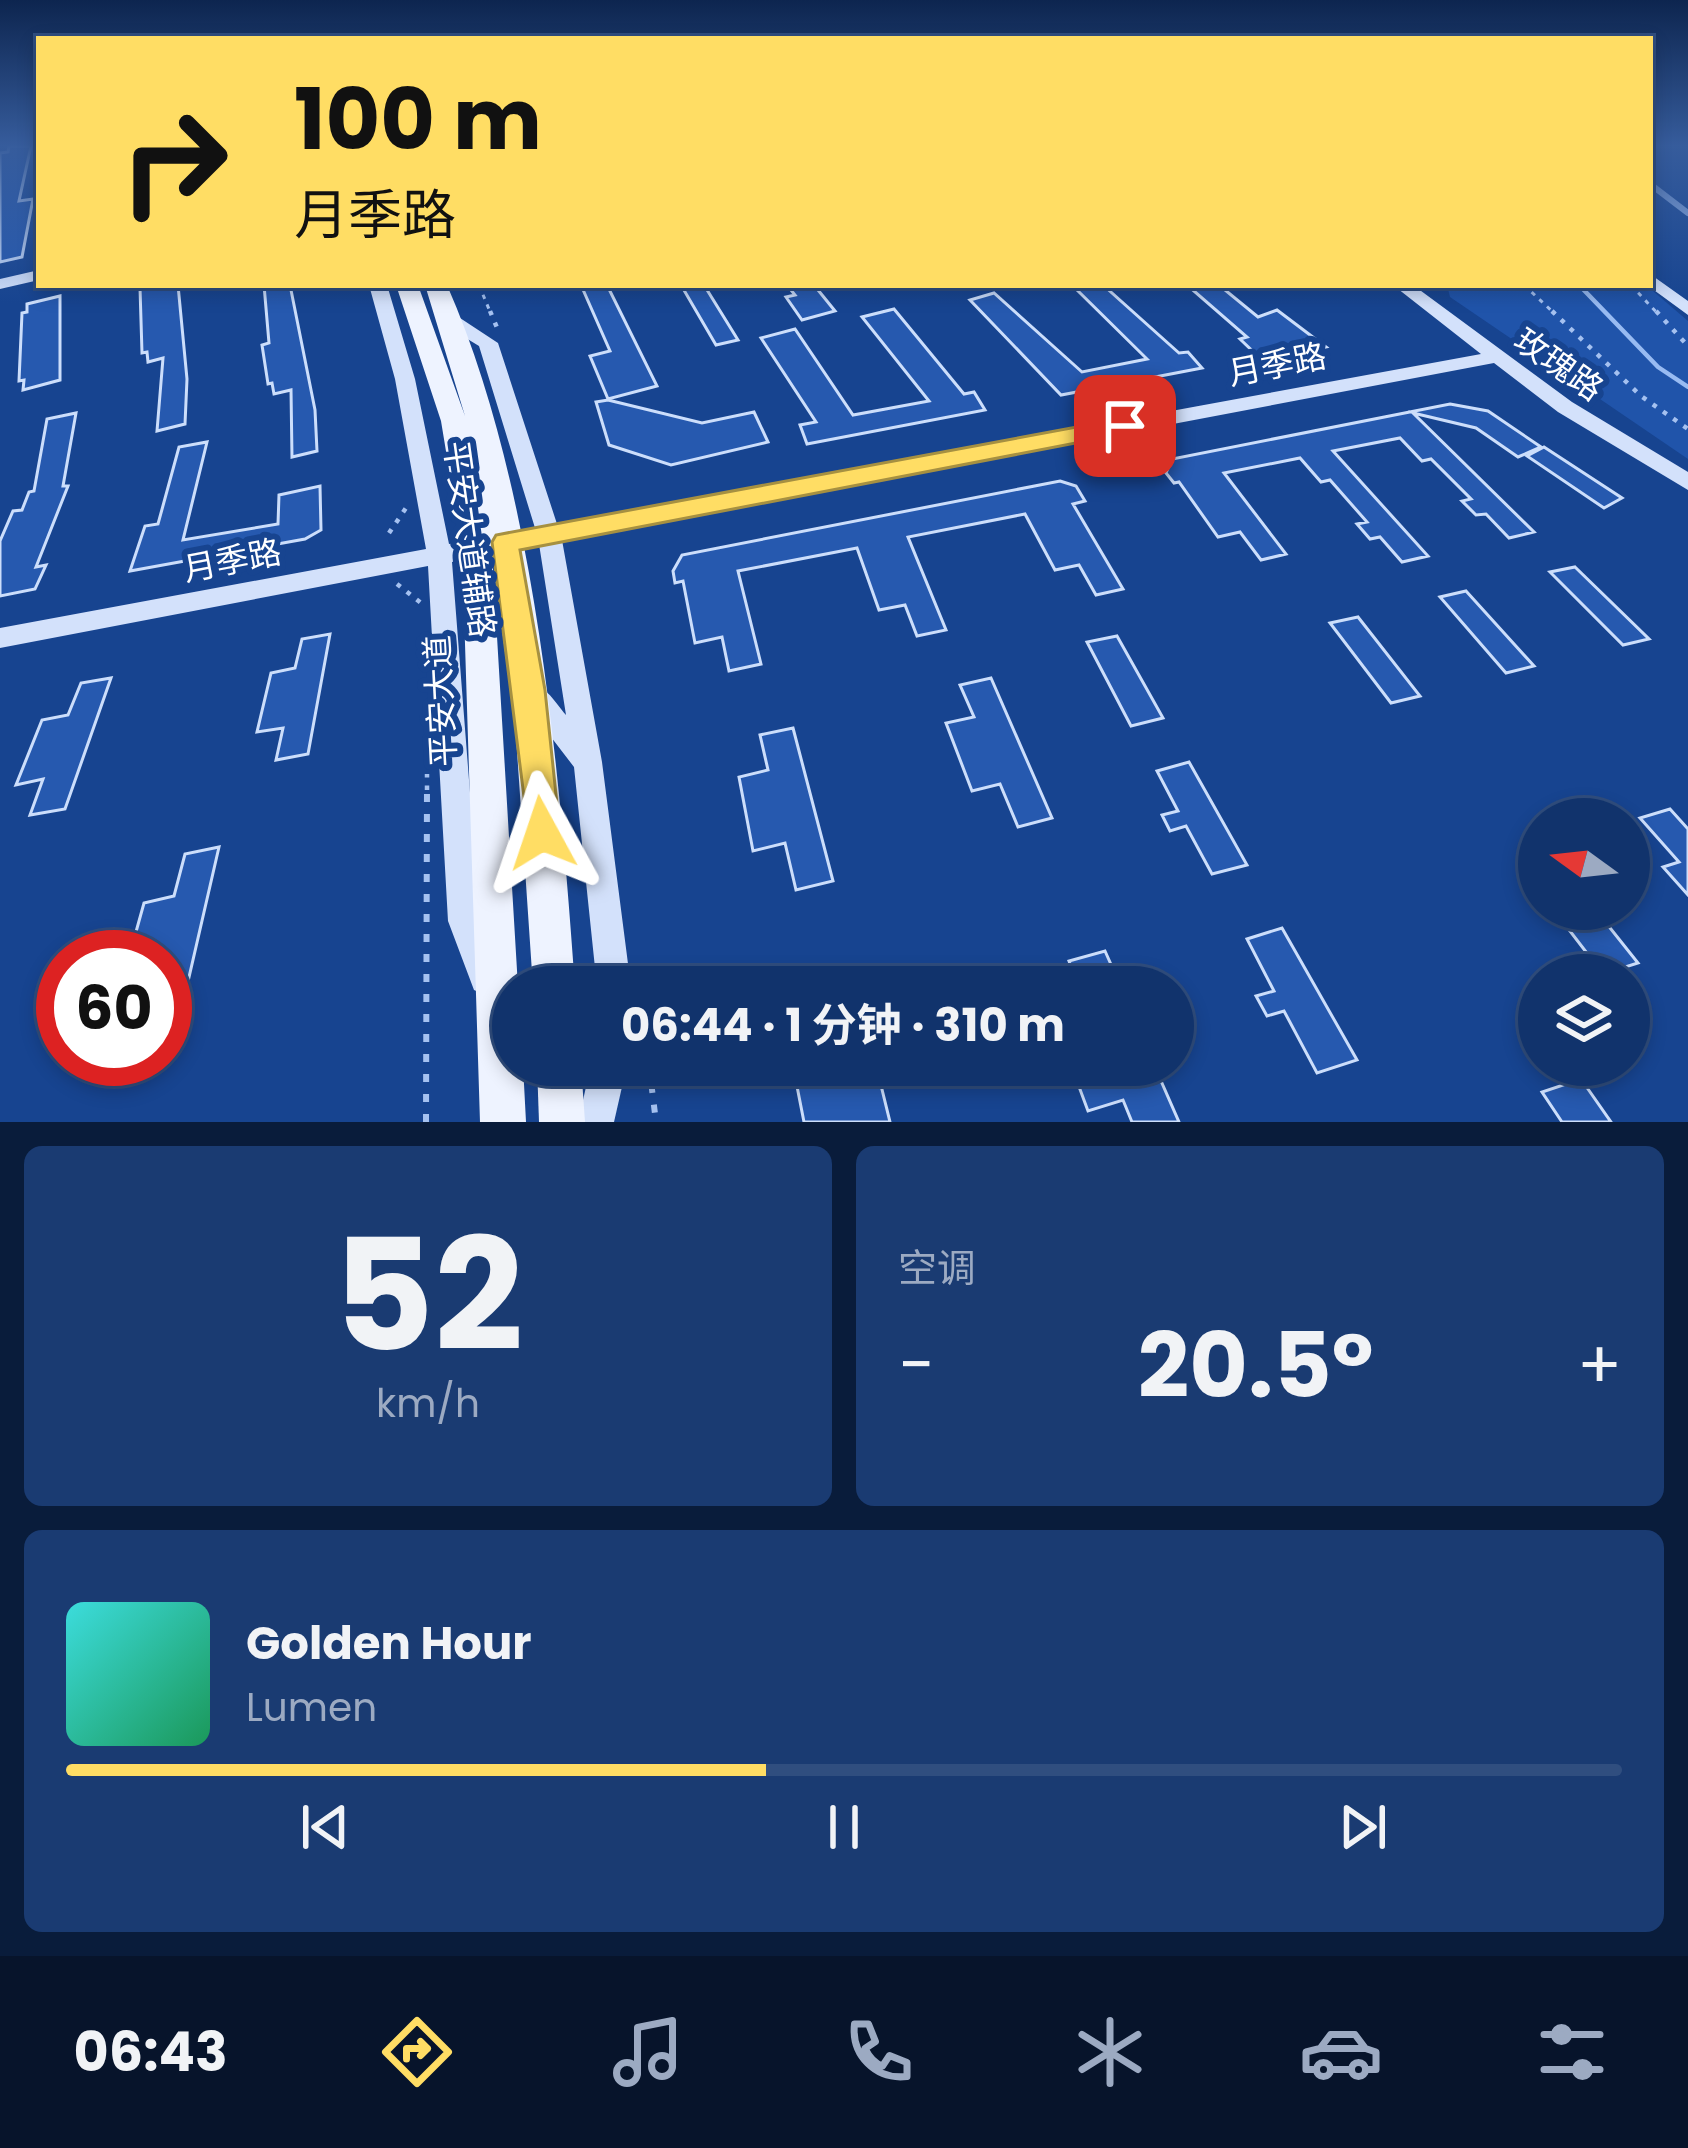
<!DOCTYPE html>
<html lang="zh">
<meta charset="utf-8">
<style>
body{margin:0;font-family:Poppins,"Noto Sans SC",sans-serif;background:#1a3b72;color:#f1f3f6;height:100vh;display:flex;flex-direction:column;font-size:45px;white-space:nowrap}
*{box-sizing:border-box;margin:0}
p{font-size:39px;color:#9caac2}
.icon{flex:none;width:66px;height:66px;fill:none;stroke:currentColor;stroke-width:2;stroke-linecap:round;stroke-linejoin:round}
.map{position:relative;height:1122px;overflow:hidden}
.details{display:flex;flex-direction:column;gap:24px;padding:24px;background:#091c3b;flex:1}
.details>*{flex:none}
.hud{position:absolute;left:36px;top:36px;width:1617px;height:252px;border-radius:0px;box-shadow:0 6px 18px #0003,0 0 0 3px #304e7f;background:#ffdd64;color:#111;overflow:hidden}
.needle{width:78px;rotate:285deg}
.controls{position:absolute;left:1518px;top:798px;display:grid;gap:24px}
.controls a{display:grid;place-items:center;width:132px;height:132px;border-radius:50%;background:#11336c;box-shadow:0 6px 18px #0003,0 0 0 3px #304e7f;font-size:60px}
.speed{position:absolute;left:36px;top:930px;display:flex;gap:24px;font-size:60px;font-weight:700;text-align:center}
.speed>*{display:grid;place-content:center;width:156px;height:156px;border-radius:50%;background:#11336c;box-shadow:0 6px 18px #0003,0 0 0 3px #304e7f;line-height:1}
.speed .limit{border:18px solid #d22;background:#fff;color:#111}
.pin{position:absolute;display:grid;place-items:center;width:102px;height:102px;color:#fff;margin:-51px;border-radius:24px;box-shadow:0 6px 18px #0006}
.me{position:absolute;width:132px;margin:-66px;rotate:355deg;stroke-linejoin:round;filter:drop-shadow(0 0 9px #0008)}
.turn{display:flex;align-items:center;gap:42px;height:252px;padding:0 60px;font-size:54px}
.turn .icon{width:156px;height:156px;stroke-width:2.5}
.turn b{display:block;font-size:84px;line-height:102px}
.big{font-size:90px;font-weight:700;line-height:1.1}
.details .tile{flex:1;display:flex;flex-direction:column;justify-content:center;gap:18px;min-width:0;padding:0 42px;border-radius:18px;background:#1a3b72}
.details .dial{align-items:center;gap:0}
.dial b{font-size:156px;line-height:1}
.song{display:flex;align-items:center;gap:36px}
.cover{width:144px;height:144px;border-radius:18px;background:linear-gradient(135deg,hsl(180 70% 55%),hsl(150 70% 35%))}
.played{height:12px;border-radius:6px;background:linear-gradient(90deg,#ffdd64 45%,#304e7f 45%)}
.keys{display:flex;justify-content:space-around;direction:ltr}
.heat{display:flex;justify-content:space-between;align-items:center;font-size:66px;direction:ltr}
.details .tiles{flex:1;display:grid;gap:24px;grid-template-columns:1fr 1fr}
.tile:last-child{grid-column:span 2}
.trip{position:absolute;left:492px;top:966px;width:702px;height:120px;border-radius:60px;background:#11336c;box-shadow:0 6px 18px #0003,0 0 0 3px #304e7f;font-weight:700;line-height:120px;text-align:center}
.menu{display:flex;height:192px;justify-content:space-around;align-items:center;background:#07142b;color:#9caac2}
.menu .icon{width:84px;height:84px}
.menu .on{color:#ffdd64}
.menu b{font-size:54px;color:#f1f3f6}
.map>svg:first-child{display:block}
.green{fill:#2054aa}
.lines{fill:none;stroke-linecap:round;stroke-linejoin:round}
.stream{stroke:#98bbf2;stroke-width:4.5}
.building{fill:#2659af;stroke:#ccdefb;stroke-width:3}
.path-far2{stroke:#a5c1f0;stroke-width:3;stroke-dasharray:4.5 6;stroke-linecap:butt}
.path-far1{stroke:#a5c1f0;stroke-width:4.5;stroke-dasharray:4.5 8;stroke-linecap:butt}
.path{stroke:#a5c1f0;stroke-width:6;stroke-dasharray:8 12;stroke-linecap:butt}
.lane{stroke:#a5c1f0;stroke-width:6}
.secondary{fill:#d3e1fb;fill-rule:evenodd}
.primary{fill:#eef3ff;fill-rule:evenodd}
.route{fill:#ffdd64;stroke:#a69041;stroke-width:3}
.labels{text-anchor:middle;stroke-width:12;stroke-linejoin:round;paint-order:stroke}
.street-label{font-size:33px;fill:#fff;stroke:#174490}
</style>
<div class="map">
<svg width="1688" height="1122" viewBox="0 0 1688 1122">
<rect width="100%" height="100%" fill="#174490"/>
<path class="green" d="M1447,285H1646L1688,321V459L1450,297Z"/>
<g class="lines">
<path class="stream" d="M1579,285L1658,367L1688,387"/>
</g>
<g class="building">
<path d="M9,146H31L19,201L33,199L22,257L0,262V153L8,152Z"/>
<path d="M153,285H178L187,379L185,424L157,431L163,358L148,362L147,352L142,353L140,288Z"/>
<path d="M264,285H290L315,410L317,451L292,457L291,390L274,394L272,383L268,384L262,345L269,343Z"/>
<path d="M581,285H607L657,386L608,399L590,356L610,351Z"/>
<path d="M681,285H704L738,340L716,345Z"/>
<path d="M787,285H814L835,311L802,320L786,297L795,295Z"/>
<path d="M1072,285H1103L1179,353L1188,352L1202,368L1061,395L970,300L994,293L1082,372L1147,359Z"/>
<path d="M1187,285H1219L1258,317L1277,310L1326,347L1262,360L1240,339L1247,337Z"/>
<path d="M60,296V380L23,390L24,380L19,381L22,313L27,312V304Z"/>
<path d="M894,309L964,394L974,392L985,410L807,444L800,425L816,422L761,338L795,329L853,415L929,401L862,317Z"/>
<path d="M608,400L702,423L754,412L768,442L671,465L609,445L596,402Z"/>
<path d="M1450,404L1488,411L1541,447L1518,457L1476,428L1413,413L1534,532L1509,538L1486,514L1476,515L1462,501L1471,499L1431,459L1422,461L1400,438L1333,451L1428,556L1402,562L1380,537L1370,539L1357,524L1367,522L1330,480L1321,482L1300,458L1224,473L1286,554L1261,560L1240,532L1218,537L1179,482L1174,483L1166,473L1172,459Z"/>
<path d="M76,413L63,486H68L36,567L46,565L35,589L0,596V541L13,511L22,510L29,492L34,491L47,419Z"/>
<path d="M207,442L183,540L278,524L279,495L320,486L321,530L305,539L130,571L145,526L158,524L179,447Z"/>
<path d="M1544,447L1622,498L1604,508L1527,456Z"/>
<path d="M1060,481L1076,486L1085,501L1073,504L1123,589L1096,595L1079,565L1055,570L1025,514L908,537L946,630L917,636L905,605L879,610L857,548L738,571L761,664L729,671L722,637L695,643L683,581L675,583L673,571L682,555Z"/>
<path d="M1575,567L1649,639L1623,645L1550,572Z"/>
<path d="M1466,591L1534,666L1506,673L1440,597Z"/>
<path d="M1358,617L1420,696L1391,703L1330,623Z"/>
<path d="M330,634L308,754L276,760L283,728L257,732L271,673L295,668L302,639Z"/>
<path d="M1117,636L1163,718L1131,726L1087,642Z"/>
<path d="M111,678L65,809L30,815L43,779L16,785L42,720L68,715L81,683Z"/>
<path d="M991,678L1052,818L1018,827L1000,784L972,791L946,723L974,717L960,685Z"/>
<path d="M793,728L833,881L796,890L785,843L753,851L739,777L768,770L760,735Z"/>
<path d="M1189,762L1247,865L1212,874L1186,826L1170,831L1162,815L1178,811L1157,771Z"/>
<path d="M1670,809L1688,829V895L1663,867L1679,862L1640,818Z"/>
<path d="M219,847L172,1051L165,1050V957H129L144,903L174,896L185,854Z"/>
<path d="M1553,909H1595L1638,963L1603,974Z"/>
<path d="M1282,928L1357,1060L1317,1073L1284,1011L1267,1016L1256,996L1274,991L1247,939Z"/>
<path d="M1105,951L1121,987H1079L1069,961Z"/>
<path d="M814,1065H876L890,1122H804L794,1071Z"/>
<path d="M1071,1065H1154L1179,1122H1132L1123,1100L1088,1111Z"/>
<path d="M1581,1079L1611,1122H1562L1542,1092Z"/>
</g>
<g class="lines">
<g class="path-far2">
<path d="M479,285L491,314"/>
<path d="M1524,285L1555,314"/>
<path d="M1631,285L1658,314"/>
</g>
<g class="path-far1">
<path d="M490,311L498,330"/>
<path d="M1552,311L1641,396L1688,429"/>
<path d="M1656,311L1688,346"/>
<path d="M389,533L406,508"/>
<path d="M397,584L421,603"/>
<path d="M427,790V774"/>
</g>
<g class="path">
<path d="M649,1065L656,1122"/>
<path d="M426,1122L427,787"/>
</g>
<path class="lane" d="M1650,184L1688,213"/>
<g class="secondary">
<path d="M39,270V280L0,289V279Z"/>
<path d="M1650,274L1688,301V315L1647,285H1650Z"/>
<path d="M369,285H387L415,379L449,544L477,539L489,548L485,554L452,562L480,921L503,978L498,990L486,995L474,990L448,921L428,566L0,648V628L426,549L395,379Z"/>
<path d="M1393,285H1413L1572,402L1688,472V490L1558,412L1494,363L562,540L602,762L631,987H597L574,767L518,694L522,686C543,679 554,701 566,715L539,544L506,551L494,542L498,536L535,528L479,346L446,326V318H460L498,343L557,524L1481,354Z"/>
<path d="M591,1065H627L614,1122H578Z"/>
</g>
<g class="primary">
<path d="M396,285H418L465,416L425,285H447C536,488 559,766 575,987H533L516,736L492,553L518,987H513V1065H523L526,1122H480L462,548L441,421Z"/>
<path d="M537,1065H581L585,1122H539Z"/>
</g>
</g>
<linearGradient id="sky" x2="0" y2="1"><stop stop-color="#0d254f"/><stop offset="0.48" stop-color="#365c9c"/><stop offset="1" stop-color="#365c9c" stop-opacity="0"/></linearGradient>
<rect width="1688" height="303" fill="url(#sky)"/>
<path class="route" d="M1125,418L1137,426L1133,432L520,550L545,690L560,833L555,845L542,849L530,845L492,542L496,535Z"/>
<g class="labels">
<g class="street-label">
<text transform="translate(1277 364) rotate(-11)" y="12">月季路</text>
<text transform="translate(1559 364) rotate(35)" y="12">玫瑰路</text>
<text transform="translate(470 539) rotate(82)" y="12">平安大道辅路</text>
<text transform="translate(232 560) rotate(-11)" y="12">月季路</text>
<text transform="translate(440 701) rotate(-93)" y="12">平安大道</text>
</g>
</g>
</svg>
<div class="controls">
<a><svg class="needle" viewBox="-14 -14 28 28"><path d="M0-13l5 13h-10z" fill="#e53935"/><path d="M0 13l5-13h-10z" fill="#9caac2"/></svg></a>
<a><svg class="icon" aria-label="layers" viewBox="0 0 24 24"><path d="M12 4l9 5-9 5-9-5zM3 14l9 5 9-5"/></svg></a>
</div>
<div class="speed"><div class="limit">60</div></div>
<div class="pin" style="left:1125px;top:426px;background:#d93025"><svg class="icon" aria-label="arrive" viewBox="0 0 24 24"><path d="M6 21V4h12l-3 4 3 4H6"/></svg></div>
<svg class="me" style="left:542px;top:833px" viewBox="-20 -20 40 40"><path d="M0-17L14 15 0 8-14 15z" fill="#ffdd64" stroke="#fff" stroke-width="4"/></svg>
<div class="trip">06:44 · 1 分钟 · 310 m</div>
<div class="hud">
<div class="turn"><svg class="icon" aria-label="right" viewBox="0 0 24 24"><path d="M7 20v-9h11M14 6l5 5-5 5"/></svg><div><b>100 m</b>月季路</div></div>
</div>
</div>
<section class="details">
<div class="tiles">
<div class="tile dial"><b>52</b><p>km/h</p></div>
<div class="tile"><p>空调</p>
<div class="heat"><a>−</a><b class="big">20.5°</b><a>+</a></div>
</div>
<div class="tile">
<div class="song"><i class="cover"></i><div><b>Golden Hour</b><p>Lumen</p></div></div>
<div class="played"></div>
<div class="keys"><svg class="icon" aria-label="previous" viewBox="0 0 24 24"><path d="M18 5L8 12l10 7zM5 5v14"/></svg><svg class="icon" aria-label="pause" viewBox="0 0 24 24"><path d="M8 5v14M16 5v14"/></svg><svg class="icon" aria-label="next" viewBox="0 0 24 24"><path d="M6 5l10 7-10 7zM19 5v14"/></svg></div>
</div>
</div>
</section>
<nav class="menu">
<b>06:43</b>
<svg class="icon on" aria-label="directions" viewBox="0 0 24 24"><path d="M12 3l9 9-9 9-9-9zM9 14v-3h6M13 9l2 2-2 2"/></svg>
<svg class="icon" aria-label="music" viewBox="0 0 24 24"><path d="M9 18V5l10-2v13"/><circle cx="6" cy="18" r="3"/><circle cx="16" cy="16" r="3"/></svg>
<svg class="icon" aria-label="phone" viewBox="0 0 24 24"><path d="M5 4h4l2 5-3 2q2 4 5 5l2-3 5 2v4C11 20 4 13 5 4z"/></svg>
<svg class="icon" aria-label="climate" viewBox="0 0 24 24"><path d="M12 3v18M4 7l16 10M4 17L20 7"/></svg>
<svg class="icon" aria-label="car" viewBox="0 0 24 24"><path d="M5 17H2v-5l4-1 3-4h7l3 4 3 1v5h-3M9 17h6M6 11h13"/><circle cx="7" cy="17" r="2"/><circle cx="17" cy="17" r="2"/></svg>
<svg class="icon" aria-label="filters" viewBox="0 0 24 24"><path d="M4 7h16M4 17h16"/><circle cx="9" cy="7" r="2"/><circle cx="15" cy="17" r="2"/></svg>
</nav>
